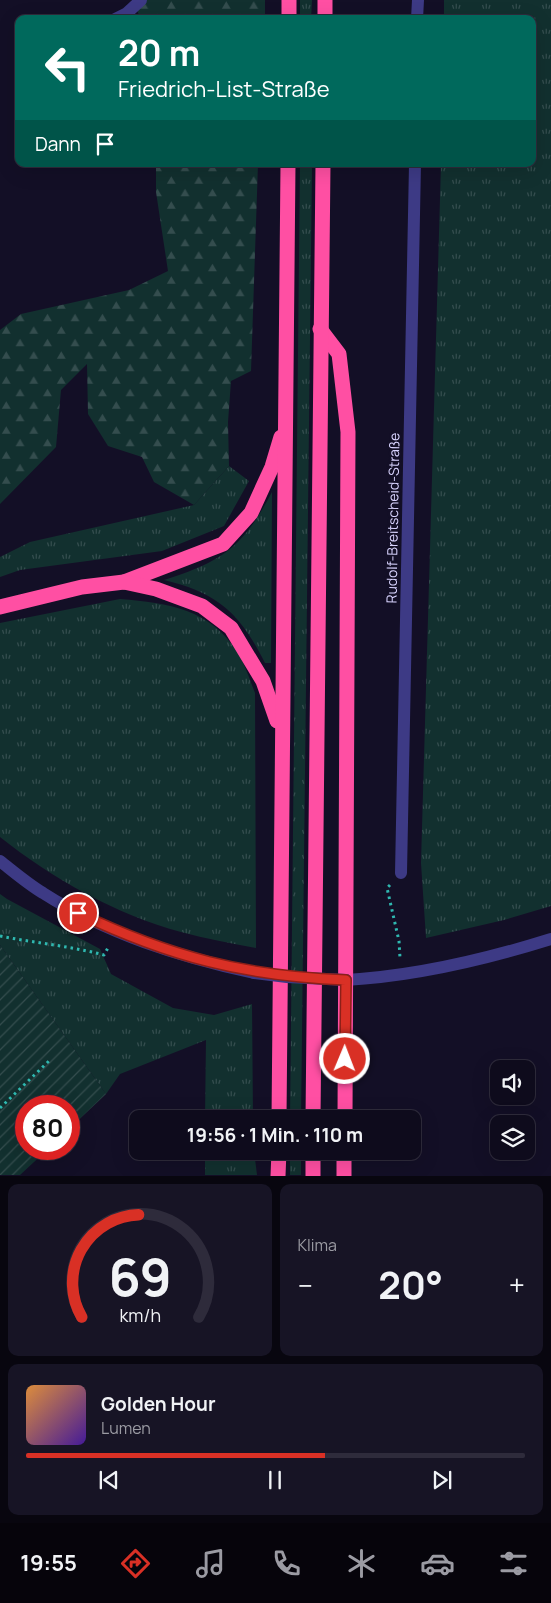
<!DOCTYPE html>
<html lang="de">
<meta charset="utf-8">
<style>
body{margin:0;font-family:Manrope,sans-serif;background:#171425;color:#f1f3f6;height:100vh;display:flex;flex-direction:column;font-size:19px;white-space:nowrap}
*{box-sizing:border-box;margin:0}
p{font-size:16px;color:#9b9ba3}
.icon{flex:none;width:28px;height:28px;fill:none;stroke:currentColor;stroke-width:2;stroke-linecap:round;stroke-linejoin:round}
.map{position:relative;height:1176px;overflow:hidden}
.sheet{display:flex;flex-direction:column;gap:8px;padding:8px;background:#08060f;flex:1}
.sheet>*{flex:none}
.top-card{position:absolute;left:15px;top:15px;width:521px;height:152px;border-radius:10px;box-shadow:0 5px 20px #0002,0 0 0 1px #2e2b3b;background:#00695c;color:#fff;overflow:hidden}
.buttons{position:absolute;left:490px;top:1060px;display:grid;gap:10px}
.buttons a{display:grid;place-items:center;width:45px;height:45px;border-radius:10px;background:#0e0b1c;box-shadow:0 5px 20px #0002,0 0 0 1px #2e2b3b;font-size:25px}
.speed{position:absolute;left:15px;top:1095px;display:flex;gap:10px;font-size:25px;font-weight:700;text-align:center}
.speed>*{display:grid;place-content:center;width:65px;height:65px;border-radius:50%;background:#0e0b1c;box-shadow:0 5px 20px #0002,0 0 0 1px #2e2b3b;line-height:1}
.speed .limit{border:8px solid #d22;background:#fff;color:#111}
.pin{position:absolute;display:grid;place-items:center;width:42px;height:42px;color:#fff;margin:-21px;border:2px solid #fff;border-radius:50%;box-shadow:0 1px 5px #0007}
.me{position:absolute;width:55px;margin:-28px;rotate:1deg;stroke-linejoin:round;filter:drop-shadow(0 0 4px #0008)}
.turn{display:flex;align-items:center;gap:18px;height:105px;padding:0 20px;font-size:22px}
.turn .icon{width:65px;height:65px;stroke-width:2.5}
.turn b{display:block;font-size:35px;line-height:42px}
.then{display:flex;align-items:center;height:48px;padding:0 20px;background:#0003;gap:10px;font-size:19px}
.big{font-size:38px;font-weight:700;line-height:1.1}
.sheet .card{flex:1;display:flex;flex-direction:column;justify-content:center;gap:8px;min-width:0;padding:0 18px;border-radius:10px;background:#171425}
.sheet .dial{align-items:center;gap:0}
.dial svg{height:130px;overflow:visible;fill:none;stroke:#2e2b3b;stroke-width:7;stroke-linecap:round;text-anchor:middle}
.dial text{fill:#f1f3f6;stroke:none}
.song{display:flex;align-items:center;gap:15px}
.cover{width:60px;height:60px;border-radius:8px;background:linear-gradient(135deg,hsl(30 70% 55%),hsl(260 70% 35%))}
.played{height:5px;border-radius:2px;background:linear-gradient(90deg,#d93025 60%,#2e2b3b 60%)}
.keys{display:flex;justify-content:space-around;direction:ltr}
.heat{display:flex;justify-content:space-between;align-items:center;font-size:28px;direction:ltr}
.sheet .tiles{flex:1;display:grid;gap:8px;grid-template-columns:1fr 1fr}
.card:last-child{grid-column:span 2}
.trip{position:absolute;left:129px;top:1110px;width:292px;height:50px;border-radius:10px;background:#0e0b1c;box-shadow:0 5px 20px #0002,0 0 0 1px #2e2b3b;font-weight:700;line-height:50px;text-align:center}
.dock{display:flex;height:80px;justify-content:space-around;align-items:center;background:#06040b;color:#9b9ba3}
.dock .icon{width:35px;height:35px}
.dock .active{color:#d93025}
.dock b{font-size:22px;color:#f1f3f6}
.map>svg:first-child{display:block}
.grass{fill:url(#grass-tufts)}
.forest{fill:url(#forest-firs)}
.garden{fill:url(#garden-furrows)}
.lines{fill:none;stroke-linecap:round;stroke-linejoin:round}
.path{stroke:#2fb8b0;stroke-width:3;stroke-dasharray:2.5 4;stroke-linecap:butt}
.minor{stroke:#3d3a85;stroke-width:12}
.highway{stroke:#ff4fa3;stroke-width:15}
.minor-bridge{stroke:#3d3a85;stroke-width:12}
.route-casing{stroke:#8d1f18;stroke-width:12}
.route{stroke:#d93025;stroke-width:9}
.labels{text-anchor:middle;stroke-width:5;stroke-linejoin:round;paint-order:stroke}
.street-label{font-size:14px;fill:#d9d4ff;stroke:#130f26}
</style>
<div class="map">
<svg width="551" height="1176" viewBox="0 0 551 1176">
<defs>
<pattern id="grass-tufts" width="24" height="20" patternUnits="userSpaceOnUse" patternTransform="scale(1.25)"><rect width="24" height="20" fill="#12302f"/><path d="M3 7l-1-3M5 7V3M7 7l1-3M15 17l-1-3M17 17v-4M19 17l1-3" fill="none" stroke="#344d4e"/></pattern>
<pattern id="forest-firs" width="22" height="20" patternUnits="userSpaceOnUse" patternTransform="scale(1.25)"><rect width="22" height="20" fill="#12302f"/><path d="M5 1l3.5 6h-7zM16 11l3.5 6h-7z" fill="#344d4e"/></pattern>
<pattern id="garden-furrows" width="10" height="10" patternUnits="userSpaceOnUse" patternTransform="scale(1.25)"><rect width="10" height="10" fill="#12302f"/><path d="M-1 1l2-2M0 10L10 0M9 11l2-2" fill="none" stroke="#344d4e"/></pattern>
</defs>
<rect width="100%" height="100%" fill="#130f26"/>
<g class="grass">
<path d="M300,0H312L311,19H300Z"/>
<path d="M444,0H551V906L504,920L426,938L421,863L441,164H532V19H444Z"/>
<path d="M300,164H312L301,1119H290Z"/>
<path d="M229,466L249,481L224,526L162,551L20,570L0,577V557L30,542L194,505Z"/>
<path d="M272,492L271,663H265C240,613 218,593 164,580C223,561 243,547 272,492Z"/>
<path d="M120,599C169,603 210,609 238,653C245,665 250,680 255,693L256,948C231,943 206,939 181,932C115,914 53,879 0,837V623Z"/>
<path d="M0,894L7,899L100,949L111,974L173,1008L214,1015L252,1004L253,1119H205L206,1040L120,1074L106,1094L0,945Z"/>
<path d="M205,1151H254L257,1175H205Z"/>
<rect x="290" y="1151" width="11" height="24"/>
</g>
<g class="forest">
<path d="M134,0H265V19H140Z"/>
<path d="M156,164H258L251,371L231,381L228,422L229,466L194,505L154,482L142,457L108,446L88,414L87,364L61,390L56,447L0,504V330L21,314L129,290L168,271L156,192Z"/>
</g>
<path class="garden" d="M0,945L106,1094L69,1129V1106H26V1149H48L20,1175H0Z"/>
<g class="lines">
<g class="path">
<path d="M390,885L387,888L399,941L400,958"/>
<path d="M0,936C35,943 70,946 104,955L109,946"/>
<path d="M0,1108L50,1060"/>
</g>
<g class="minor">
<path d="M115,19L127,13L141,0"/>
<path d="M417,19L418,0"/>
<path d="M0,861C14,872 28,884 43,893C107,934 180,957 254,973"/>
<path d="M401,873L415,164"/>
<path d="M346,980C417,976 484,960 551,939"/>
</g>
<g class="highway">
<path d="M289,19V0"/>
<path d="M325,19V0"/>
<path d="M320,329L339,354L348,432L345,1119"/>
<path d="M124,582L223,544L251,513L272,467L281,437"/>
<path d="M0,607L82,587L124,582L156,589L202,606L231,628L263,681L277,721"/>
<path d="M279,1119L288,164"/>
<path d="M313,1119L323,164"/>
<path d="M278,1176L279,1151"/>
<path d="M313,1176V1151"/>
<path d="M344,1176V1151"/>
</g>
<path class="minor-bridge" d="M254,973L287,977L346,980"/>
</g>
<g class="lines">
<defs>
<path id="route" d="M78,913C170,957 244,976 346,980L345,1059"/>
</defs>
<use href="#route" class="route-casing"/>
<use href="#route" class="route"/>
</g>
<g class="labels">
<g class="street-label">
<text transform="translate(393 518) rotate(-89)" y="5">Rudolf-Breitscheid-Straße</text>
</g>
</g>
</svg>
<div class="buttons">
<a><svg class="icon" aria-label="sound" viewBox="0 0 24 24"><path d="M4 9h4l5-4v14l-5-4H4zM17 9q2 3 0 6"/></svg></a>
<a><svg class="icon" aria-label="layers" viewBox="0 0 24 24"><path d="M12 4l9 5-9 5-9-5zM3 14l9 5 9-5"/></svg></a>
</div>
<div class="speed"><div class="limit">80</div></div>
<div class="pin" style="left:78px;top:913px;background:#d93025"><svg class="icon" aria-label="arrive" viewBox="0 0 24 24"><path d="M6 21V4h12l-3 4 3 4H6"/></svg></div>
<svg class="me" style="left:345px;top:1059px" viewBox="-20 -20 40 40"><circle r="17" fill="#d93025" stroke="#fff" stroke-width="3"/><path d="M0-11L8 9 0 5-8 9z" fill="#fff"/></svg>
<div class="trip">19:56 · 1 Min. · 110 m</div>
<div class="top-card">
<div class="turn"><svg class="icon" aria-label="left" viewBox="0 0 24 24"><path d="M17 20v-9H6M10 6l-5 5 5 5"/></svg><div><b>20 m</b>Friedrich-List-Straße</div></div>
<div class="then">Dann<svg class="icon" aria-label="arrive" viewBox="0 0 24 24"><path d="M6 21V4h12l-3 4 3 4H6"/></svg></div>
</div>
</div>
<section class="sheet">
<div class="tiles">
<div class="card dial"><svg viewBox="0 0 100 80">
<path d="M14 69A42 42 0 1 1 86 69"/>
<path d="M14 69A42 42 0 0 1 49 6" stroke="#d93025"/>
<text x="50" y="56" font-size="32" font-weight="700">69</text>
<text x="50" y="72" font-size="11">km/h</text>
</svg></div>
<div class="card"><p>Klima</p>
<div class="heat"><a>−</a><b class="big">20°</b><a>+</a></div>
</div>
<div class="card">
<div class="song"><i class="cover"></i><div><b>Golden Hour</b><p>Lumen</p></div></div>
<div class="played"></div>
<div class="keys"><svg class="icon" aria-label="previous" viewBox="0 0 24 24"><path d="M18 5L8 12l10 7zM5 5v14"/></svg><svg class="icon" aria-label="pause" viewBox="0 0 24 24"><path d="M8 5v14M16 5v14"/></svg><svg class="icon" aria-label="next" viewBox="0 0 24 24"><path d="M6 5l10 7-10 7zM19 5v14"/></svg></div>
</div>
</div>
</section>
<nav class="dock">
<b>19:55</b>
<svg class="icon active" aria-label="directions" viewBox="0 0 24 24"><path d="M12 3l9 9-9 9-9-9zM9 14v-3h6M13 9l2 2-2 2"/></svg>
<svg class="icon" aria-label="music" viewBox="0 0 24 24"><path d="M9 18V5l10-2v13"/><circle cx="6" cy="18" r="3"/><circle cx="16" cy="16" r="3"/></svg>
<svg class="icon" aria-label="phone" viewBox="0 0 24 24"><path d="M5 4h4l2 5-3 2q2 4 5 5l2-3 5 2v4C11 20 4 13 5 4z"/></svg>
<svg class="icon" aria-label="climate" viewBox="0 0 24 24"><path d="M12 3v18M4 7l16 10M4 17L20 7"/></svg>
<svg class="icon" aria-label="car" viewBox="0 0 24 24"><path d="M5 17H2v-5l4-1 3-4h7l3 4 3 1v5h-3M9 17h6M6 11h13"/><circle cx="7" cy="17" r="2"/><circle cx="17" cy="17" r="2"/></svg>
<svg class="icon" aria-label="filters" viewBox="0 0 24 24"><path d="M4 7h16M4 17h16"/><circle cx="9" cy="7" r="2"/><circle cx="15" cy="17" r="2"/></svg>
</nav>
